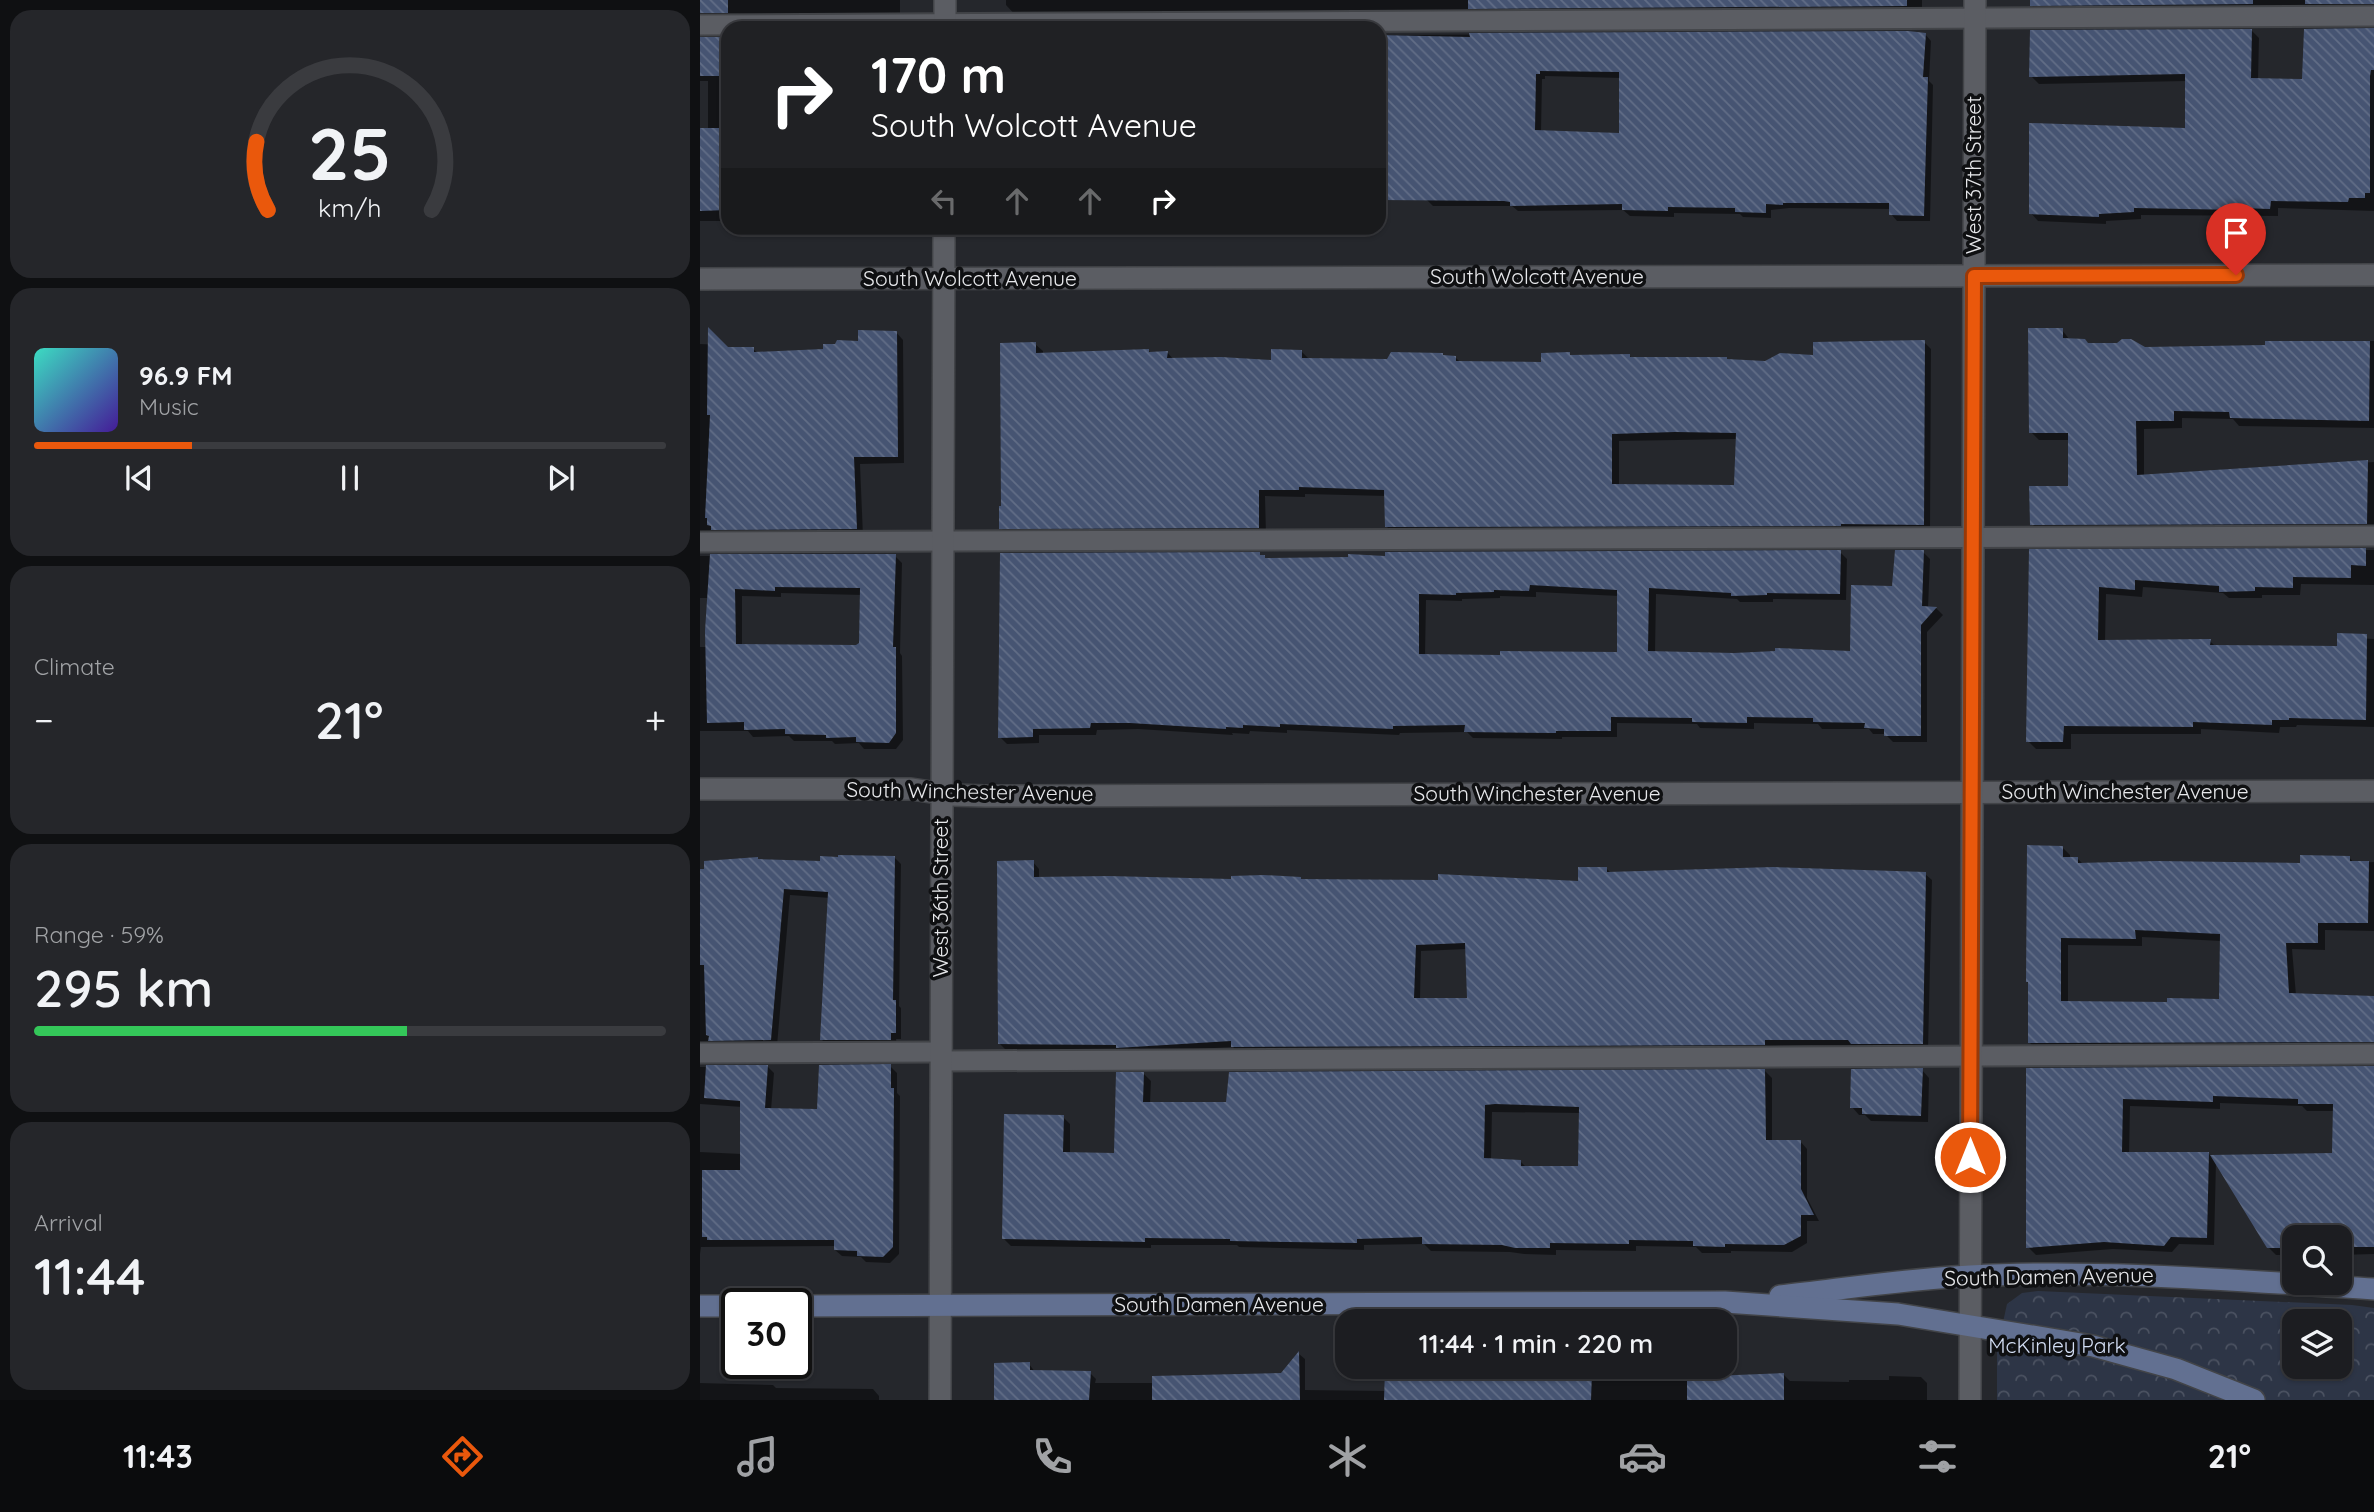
<!DOCTYPE html>
<meta charset="utf-8">
<style>
body{margin:0;font-family:Quicksand,sans-serif;background:#25262a;color:#f1f3f6;height:100vh;display:flex;flex-direction:column;font-size:26px;white-space:nowrap}
*{box-sizing:border-box;margin:0}
p{font-size:23px;color:#a0a2a5}
.icon{flex:none;width:38px;height:38px;fill:none;stroke:currentColor;stroke-width:2;stroke-linecap:round;stroke-linejoin:round}
.map{position:relative;flex:1;overflow:hidden}
.panel{display:flex;flex-direction:column;gap:10px;padding:10px;background:#0f1012;width:700px}
.panel>*{flex:none}
.guide{position:absolute;left:21px;top:21px;width:665px;height:214px;border-radius:21px;box-shadow:0 2px 5px #0004,0 0 0 2px #3a3b3f;background:#202124;color:#fff;overflow:hidden}
.buttons{position:absolute;left:1582px;top:1225px;display:grid;gap:14px}
.buttons a{display:grid;place-items:center;width:70px;height:70px;border-radius:14px;background:#1c1d21;box-shadow:0 2px 5px #0004,0 0 0 2px #3a3b3f;font-size:35px}
.speed{position:absolute;left:21px;top:1288px;display:flex;gap:14px;font-size:35px;font-weight:700;text-align:center}
.speed>*{display:grid;place-content:center;width:91px;height:91px;border-radius:50%;background:#1c1d21;box-shadow:0 2px 5px #0004,0 0 0 2px #3a3b3f;line-height:1}
.speed .limit{border:4px solid #111;border-radius:10px;background:#fff;color:#111}
.pin{position:absolute;display:grid;place-items:center;width:60px;height:60px;color:#fff;margin:-72px -30px;border-radius:50% 50% 50% 0;rotate:-45deg;box-shadow:0 0 7px #0007}
.pin .icon{rotate:45deg}
.me{position:absolute;width:77px;margin:-38px;rotate:0deg;stroke-linejoin:round;filter:drop-shadow(0 0 5px #0008)}
.turn{display:flex;align-items:center;gap:24px;height:147px;padding:0 35px;font-size:32px}
.turn .icon{width:91px;height:91px;stroke-width:2.5}
.turn b{display:block;font-size:49px;line-height:60px}
.lanes{display:flex;align-items:center;height:66px;padding:0 35px;background:#0003;justify-content:center;gap:35px;direction:ltr}
.lanes .off{opacity:.35}
.big{font-size:52px;font-weight:600;line-height:1.1}
.panel .card{flex:1;display:flex;flex-direction:column;justify-content:center;gap:10px;min-width:0;padding:0 24px;border-radius:21px;background:#25262a}
.panel .dial{align-items:center;gap:0}
.dial svg{height:182px;overflow:visible;fill:none;stroke:#3a3b3f;stroke-width:7;stroke-linecap:round;text-anchor:middle}
.dial text{fill:#f1f3f6;stroke:none}
.song{display:flex;align-items:center;gap:21px}
.cover{width:84px;height:84px;border-radius:10px;background:linear-gradient(135deg,hsl(170 70% 55%),hsl(260 70% 35%))}
.played{height:7px;border-radius:4px;background:linear-gradient(90deg,#ea580c 25%,#3a3b3f 25%)}
.keys{display:flex;justify-content:space-around;direction:ltr}
.heat{display:flex;justify-content:space-between;align-items:center;font-size:38px;direction:ltr}
.charge{height:10px;border-radius:5px;background:linear-gradient(90deg,#34c759 59%,#3a3b3f 0)}
.trip{position:absolute;left:635px;top:1309px;width:402px;height:70px;border-radius:21px;background:#1c1d21;box-shadow:0 2px 5px #0004,0 0 0 2px #3a3b3f;font-weight:600;line-height:70px;text-align:center}
.tabs{display:flex;height:112px;justify-content:space-around;align-items:center;background:#0b0c0d;color:#a0a2a5}
.tabs .icon{width:49px;height:49px}
.tabs .on{color:#ea580c}
.tabs b{font-size:32px;color:#f1f3f6}
main{display:flex;flex:1;min-height:0}
.map>svg:first-child{display:block}
.forest{fill:url(#forest-crowns);fill-rule:evenodd}
.shadow{fill:#0007;fill-rule:evenodd}
.building{fill:url(#building-back-hatch);fill-rule:evenodd}
.lines{fill:none;stroke-linecap:round;stroke-linejoin:round}
.service-casing{stroke:#424448;stroke-width:23}
.minor-casing{stroke:#424448;stroke-width:24}
.secondary-casing{stroke:#424448;stroke-width:24}
.service{stroke:#5b5d63;stroke-width:19}
.minor{stroke:#5b5d63;stroke-width:21}
.secondary{stroke:#627091;stroke-width:21}
.route-casing{stroke:#983908;stroke-width:18}
.route{stroke:#ea580c;stroke-width:12}
.labels{text-anchor:middle;stroke-width:7;stroke-linejoin:round;paint-order:stroke}
.street-label{font-size:21px;fill:#e7e8eb;stroke:#0f1012}
.park-label{font-size:21px;fill:#d3def4;stroke:#0f1012}
</style>
<main>
<section class="panel">
<div class="card dial"><svg viewBox="0 0 100 80">
<path d="M14 69A42 42 0 1 1 86 69"/>
<path d="M14 69A42 42 0 0 1 9 39" stroke="#ea580c"/>
<text x="50" y="56" font-size="32" font-weight="700">25</text>
<text x="50" y="72" font-size="11">km/h</text>
</svg></div>
<div class="card">
<div class="song"><i class="cover"></i><div><b>96.9 FM</b><p>Music</p></div></div>
<div class="played"></div>
<div class="keys"><svg class="icon" aria-label="previous" viewBox="0 0 24 24"><path d="M18 5L8 12l10 7zM5 5v14"/></svg><svg class="icon" aria-label="pause" viewBox="0 0 24 24"><path d="M8 5v14M16 5v14"/></svg><svg class="icon" aria-label="next" viewBox="0 0 24 24"><path d="M6 5l10 7-10 7zM19 5v14"/></svg></div>
</div>
<div class="card"><p>Climate</p>
<div class="heat"><a>−</a><b class="big">21°</b><a>+</a></div>
</div>
<div class="card"><p>Range · 59%</p><b class="big">295 km</b><div class="charge"></div></div>
<div class="card"><p>Arrival</p><b class="big">11:44</b></div>
</section>
<div class="map">
<svg width="1674" height="1400" viewBox="0 0 1674 1400">
<defs>
<pattern id="forest-crowns" width="20" height="18" patternUnits="userSpaceOnUse" patternTransform="scale(1.75)"><rect width="20" height="18" fill="#2d3546"/><path d="M2 6a3 3 0 1 1 6 0M12 15a3 3 0 1 1 6 0" fill="none" stroke="#4b5261"/></pattern>
<pattern id="building-back-hatch" width="6" height="6" patternUnits="userSpaceOnUse" patternTransform="scale(1.75)"><rect width="6" height="6" fill="#465472"/><path d="M-1 5l2 2M0 0l6 6M5-1l2 2" fill="none" stroke="#616d86"/></pattern>
</defs>
<rect width="100%" height="100%" fill="#25272c"/>
<path class="forest" d="M1338,1291L1652,1305L1674,1308V1400H1297V1350L1307,1304L1322,1293ZM1594,1321H1640V1367H1594Z"/>
<g class="shadow">
<path d="M0,0H200V17L0,20Z"/>
<path d="M306,0H1222V12L317,17L306,5Z"/>
<path d="M1331,0H1674V11L1339,13L1331,5Z"/>
<path d="M1606,30H1674V211L1578,208V216L1441,215V219L1406,221V224L1338,221L1331,213L1487,129V81L1339,84L1331,76L1552,31L1559,38L1558,80H1604Z"/>
<path d="M1215,32L1225,34L1231,41L1229,81L1233,85L1230,221H1197L1191,214V209L1089,208L1071,210V218L1043,217L1040,214L974,213V217L930,216L923,210L818,211L812,206H733L727,200L680,199L679,204V35ZM845,76L921,78L920,135L841,132L842,79H845Z"/>
<path d="M0,39H28V221H0V130H8V81H0Z"/>
<path d="M1362,330L1370,340L1388,345L1445,349L1567,346V342L1674,341V428L1539,426L1533,419L1482,418V428L1444,429V477L1674,462V531L1340,532L1332,524L1370,488V440H1339L1331,432Z"/>
<path d="M196,332L203,340L204,463L160,464L163,536L0,539V344L24,345L28,348L53,349L58,353L125,350Z"/>
<path d="M1224,342L1231,349L1230,532L694,534L687,527L686,496L605,494V497L565,496L566,534L308,535L301,528L335,344L343,351V355L448,350L452,354L467,352L474,360L573,362L601,351L609,359L688,360L755,357L761,363H843L869,354L872,357L930,356L933,359L1065,362ZM1037,439L1036,487L919,486V441Z"/>
<path d="M1674,550V585L1601,584L1600,595H1562V598H1529L1523,593L1443,587L1442,597L1406,594L1405,642L1510,641L1516,647L1638,648V637L1674,639V727L1597,725L1596,727H1580L1579,733L1501,729V734H1371V749H1336L1328,741L1331,551Z"/>
<path d="M1140,552L1147,559L1146,600L1073,599V602H1040L1037,599L956,594L955,653L1034,655L1152,652L1194,587L1223,552L1230,559L1228,608H1236L1243,615L1227,632V742H1193L1185,734H1173L1169,729H1122L1118,724L1054,723V729L1000,728L997,724L917,723V737H862V739L773,738L767,732L700,733L699,735L587,730V733L550,731L549,734L532,733L533,735L438,729L397,730L396,735H339V743L307,744L300,737L559,554L567,560ZM836,592L919,596L918,654L802,657L725,656L726,600L762,601V599L800,598V596L836,597Z"/>
<path d="M0,556H195L202,563L200,653L202,656L203,740L196,749H164L159,743L135,744L132,741H94L89,736L53,737L48,731H0V647H7V598H0ZM81,593L162,595L161,644L157,647L42,646V596L81,597Z"/>
<path d="M1362,847L1370,855V858L1378,859L1383,864L1601,865L1649,857L1654,863L1674,862V931L1625,930V950L1592,949L1596,995L1674,998V1049L1337,1050L1330,1043V984L1327,982ZM1442,937L1521,941V1001L1469,1004L1368,1003V945L1442,946Z"/>
<path d="M194,857L201,864L199,1006L201,1008V1039H196L197,1046H129L122,1040L130,898L90,895L77,1046L0,1049V870Z"/>
<path d="M333,862L339,869V879L879,882L907,869L911,873L1225,874L1232,880L1228,1050H1159L1155,1046L1111,1045L1071,1046V1050L539,1053L533,1047L424,1053L422,1051L306,1050L300,1044ZM767,949L769,1000H720L721,951Z"/>
<path d="M190,1066L197,1073V1093L200,1096L199,1254L190,1263L166,1262L161,1257L142,1256L135,1250L136,1246L1,1247L0,1254V1152L42,1154V1107L0,1104V1067H68L74,1073L71,1110H118Z"/>
<path d="M1674,1068V1254L1640,1255V1237H1594V1255H1576L1568,1247L1516,1162L1514,1245L1479,1244L1472,1252L1413,1249L1336,1255L1328,1247V1070ZM1520,1103L1602,1106L1607,1111H1635L1634,1154L1511,1156L1509,1154H1429L1430,1106L1520,1109Z"/>
<path d="M1222,1070L1229,1078L1228,1122L1171,1121L1165,1115H1159L1152,1107Z"/>
<path d="M1065,1071L1072,1078V1141H1100L1107,1149V1198L1119,1221H1107V1243L1092,1252L1031,1251V1253H1002L996,1247L936,1246V1251L856,1250V1255L824,1254L810,1252L731,1251L724,1244L664,1245V1250L539,1247L537,1245H451V1248L311,1246L304,1239L363,1117L370,1124V1153L416,1154L444,1074L451,1081L450,1104H528ZM792,1112L881,1113L880,1168H827L820,1161L791,1160Z"/>
<path d="M599,1354L605,1359V1390L686,1391L739,1373L817,1377L891,1375L897,1381H1035L1084,1375L1090,1381L1149,1382V1380H1189V1376L1221,1377L1227,1383V1400H295L329,1364L335,1372L390,1373L396,1379L395,1383H494L582,1375Z"/>
<path d="M0,1383L73,1385L76,1388L173,1389L179,1396V1400H0Z"/>
</g>
<g class="building">
<rect x="0" y="0" width="28" height="13"/>
<path d="M768,0H1207V6L768,9Z"/>
<path d="M1330,0H1553V4L1330,6Z"/>
<rect x="1605" y="0" width="69" height="4"/>
<path d="M1674,28V70H1671L1670,76V193H1665V198H1649L1648,202L1571,201L1570,209L1539,208V210L1434,208V212L1399,214V217L1329,214V123L1485,128V74L1329,77L1330,30L1552,29L1551,78L1602,79L1604,29Z"/>
<path d="M1208,31L1226,33L1223,77H1228L1224,216L1189,215V203H1083V205L1066,204V213L1035,212V208L968,207V211L922,210V204L810,206V202L804,201L679,200V128H686V74L679,73V35L770,37L769,33ZM840,71L919,72V133L835,130L836,74H840Z"/>
<rect x="0" y="37" width="28" height="39"/>
<path d="M0,128H28V210L0,211Z"/>
<path d="M8,327L28,347H54V352L123,349V344H135L137,340L158,341V330L197,331L198,457H154L157,529L11,530V526L7,525V518H5L10,415H7Z"/>
<path d="M1328,328H1363V338L1385,339L1388,343H1417L1422,339H1431L1445,347L1565,345V341H1670L1669,421L1530,418L1529,412L1474,411V421H1436L1437,475L1668,460L1667,524L1330,525L1329,486H1368V433H1329Z"/>
<path d="M1225,340L1224,525L1141,524V526L685,527L684,490L599,487V490H559V528L299,529V506H301L300,343L336,342V353L449,349V352L468,351L467,358L521,357L571,360V349L602,350V358L687,359L691,352L743,353V355L756,356V361L841,362V353L870,352V355L930,354V357H1027V359L1065,361L1080,353L1113,355V342ZM975,432L1036,433L1034,485L912,484V434Z"/>
<path d="M1666,548V566L1651,565V578L1593,577V588L1555,587V591L1519,592V586L1435,580V590L1399,587L1398,640L1511,639L1510,645L1637,646V633L1667,634L1666,720L1589,718V720H1572V725L1493,722V727L1364,726L1363,742H1326L1329,549Z"/>
<path d="M1141,550L1140,594L1067,593V595L1031,596V593L949,588L948,651L1034,653L1075,651V648L1150,651L1151,585L1192,586L1195,550H1224L1222,606L1237,607L1221,625V736H1184V729L1164,728L1165,723L1113,722V718L1047,717V723L992,722V718L911,717V731H856V733L764,732L765,725L693,726V729L580,724V727L543,725V728L526,727V729L430,723H391L390,728L333,729V737L298,738L300,553L560,552V555H565V558L648,557V554L685,556V552ZM830,585L917,590V652L800,651V655L719,654V594L756,595V593L794,592V590L829,591Z"/>
<path d="M10,554H196L193,647H196V733L189,743L156,742V737L126,738V735L85,734V729L44,730V722L7,723L5,631ZM75,587L160,588L159,643L156,645L36,644L35,589L75,591Z"/>
<path d="M1327,845L1363,846V857H1378V863L1457,861L1600,863V855L1650,856V861H1669L1668,923H1618V943H1586L1589,993L1674,996V1042L1328,1043V982H1326ZM1435,930L1520,934L1519,999L1467,998V1002L1361,1001V938L1436,939Z"/>
<path d="M138,855L195,856L193,1000H196V1033H191V1040H120L128,892L84,889L71,1040L8,1041L9,1036L6,1035L4,965H0V869H4V861L58,857V859L120,861V856L138,857Z"/>
<path d="M334,860V877L408,876L531,879V876L563,875L601,877V879L738,880V874L878,881V867H907V872L1073,867L1226,872L1223,1044H1151L1148,1040H1065V1045L531,1047V1041L416,1048V1045L298,1044L297,861ZM765,943L767,998H714L716,945Z"/>
<path d="M191,1064V1088H194L193,1247L183,1257L157,1256V1251L134,1250V1240H7V1237H2V1170H40V1101L4,1098L6,1065H68L65,1108L117,1109L119,1065Z"/>
<path d="M1674,1066V1247H1640V1237H1586V1248H1567L1510,1155L1632,1153L1633,1104H1598V1099L1513,1096V1102L1423,1099L1422,1152H1509L1507,1238L1471,1237L1464,1246L1404,1242L1326,1248V1068Z"/>
<path d="M1223,1068L1221,1116L1162,1114V1108H1150L1151,1069Z"/>
<path d="M1065,1069L1066,1140H1101V1189L1114,1215H1101V1236L1084,1245L1025,1244V1247L993,1246V1241L929,1240V1244L850,1243V1248H815L802,1245L722,1244V1237L657,1239V1243L530,1241V1239L445,1238V1242L302,1239L304,1114L364,1115L363,1152L414,1153L416,1072H444L443,1102H526L529,1072ZM795,1104L879,1107L878,1166H821V1160L784,1158L785,1105Z"/>
<path d="M599,1351L600,1400H452V1376L581,1373Z"/>
<path d="M330,1362V1370L391,1371L389,1400H294V1363Z"/>
<path d="M738,1368V1371L815,1372V1375L892,1373L891,1400H684L685,1369Z"/>
<path d="M1084,1373V1400H987V1377Z"/>
</g>
<g class="lines">
<defs>
<g id="service">
<path d="M0,25L1674,16"/>
<path d="M0,542L1674,536"/>
<path d="M0,1053L241,1052"/>
<path d="M241,1061L1674,1054"/>
</g>
<g id="minor">
<path d="M245,28V0"/>
<path d="M0,279L1674,275"/>
<path d="M0,789H211L251,795L285,796L1674,791"/>
<path d="M240,1400L244,228"/>
<path d="M1270,1400L1275,0"/>
</g>
<g id="secondary">
<path d="M1080,1296C1143,1289 1206,1279 1270,1276C1405,1269 1540,1281 1674,1289"/>
<path d="M0,1306H37"/>
<path d="M96,1306L1025,1302L1198,1314L1393,1346L1476,1369L1554,1400"/>
</g>
</defs>
<use href="#service" class="service-casing"/>
<use href="#minor" class="minor-casing"/>
<use href="#secondary" class="secondary-casing"/>
<use href="#service" class="service"/>
<use href="#minor" class="minor"/>
<use href="#secondary" class="secondary"/>
</g>
<g class="lines">
<defs>
<path id="route" d="M1270,1157L1274,276L1536,275"/>
</defs>
<use href="#route" class="route-casing"/>
<use href="#route" class="route"/>
</g>
<g class="labels">
<g class="street-label">
<text transform="translate(1274 175) rotate(-90)" y="7">West 37th Street</text>
<text x="837" y="284">South Wolcott Avenue</text>
<text x="270" y="286">South Wolcott Avenue</text>
<text transform="translate(270 792) rotate(1)" y="7">South Winchester Avenue</text>
<text x="1425" y="799">South Winchester Avenue</text>
<text x="837" y="801">South Winchester Avenue</text>
<text transform="translate(241 898) rotate(-90)" y="7">West 36th Street</text>
<text transform="translate(1349 1277) rotate(-1)" y="7">South Damen Avenue</text>
<text x="519" y="1312">South Damen Avenue</text>
</g>
<g class="park-label">
<text x="1357" y="1353">McKinley Park</text>
</g>
</g>
</svg>
<div class="buttons">
<a><svg class="icon" aria-label="search" viewBox="0 0 24 24"><circle cx="10" cy="10" r="6"/><path d="M15 15l6 6"/></svg></a>
<a><svg class="icon" aria-label="layers" viewBox="0 0 24 24"><path d="M12 4l9 5-9 5-9-5zM3 14l9 5 9-5"/></svg></a>
</div>
<div class="speed"><div class="limit">30</div></div>
<div class="pin" style="left:1536px;top:275px;background:#d93025"><svg class="icon" aria-label="arrive" viewBox="0 0 24 24"><path d="M6 21V4h12l-3 4 3 4H6"/></svg></div>
<svg class="me" style="left:1270px;top:1157px" viewBox="-20 -20 40 40"><circle r="17" fill="#ea580c" stroke="#fff" stroke-width="3"/><path d="M0-11L8 9 0 5-8 9z" fill="#fff"/></svg>
<div class="trip">11:44 · 1 min · 220 m</div>
<div class="guide">
<div class="turn"><svg class="icon" aria-label="right" viewBox="0 0 24 24"><path d="M7 20v-9h11M14 6l5 5-5 5"/></svg><div><b>170 m</b>South Wolcott Avenue</div></div>
<div class="lanes"><svg class="icon off" aria-label="left" viewBox="0 0 24 24"><path d="M17 20v-9H6M10 6l-5 5 5 5"/></svg><svg class="icon off" aria-label="ahead" viewBox="0 0 24 24"><path d="M12 20V5M6 11l6-6 6 6"/></svg><svg class="icon off" aria-label="ahead" viewBox="0 0 24 24"><path d="M12 20V5M6 11l6-6 6 6"/></svg><svg class="icon" aria-label="right" viewBox="0 0 24 24"><path d="M7 20v-9h11M14 6l5 5-5 5"/></svg></div>
</div>
</div>
</main>
<nav class="tabs">
<b>11:43</b>
<svg class="icon on" aria-label="directions" viewBox="0 0 24 24"><path d="M12 3l9 9-9 9-9-9zM9 14v-3h6M13 9l2 2-2 2"/></svg>
<svg class="icon" aria-label="music" viewBox="0 0 24 24"><path d="M9 18V5l10-2v13"/><circle cx="6" cy="18" r="3"/><circle cx="16" cy="16" r="3"/></svg>
<svg class="icon" aria-label="phone" viewBox="0 0 24 24"><path d="M5 4h4l2 5-3 2q2 4 5 5l2-3 5 2v4C11 20 4 13 5 4z"/></svg>
<svg class="icon" aria-label="climate" viewBox="0 0 24 24"><path d="M12 3v18M4 7l16 10M4 17L20 7"/></svg>
<svg class="icon" aria-label="car" viewBox="0 0 24 24"><path d="M5 17H2v-5l4-1 3-4h7l3 4 3 1v5h-3M9 17h6M6 11h13"/><circle cx="7" cy="17" r="2"/><circle cx="17" cy="17" r="2"/></svg>
<svg class="icon" aria-label="filters" viewBox="0 0 24 24"><path d="M4 7h16M4 17h16"/><circle cx="9" cy="7" r="2"/><circle cx="15" cy="17" r="2"/></svg>
<b>21°</b>
</nav>
